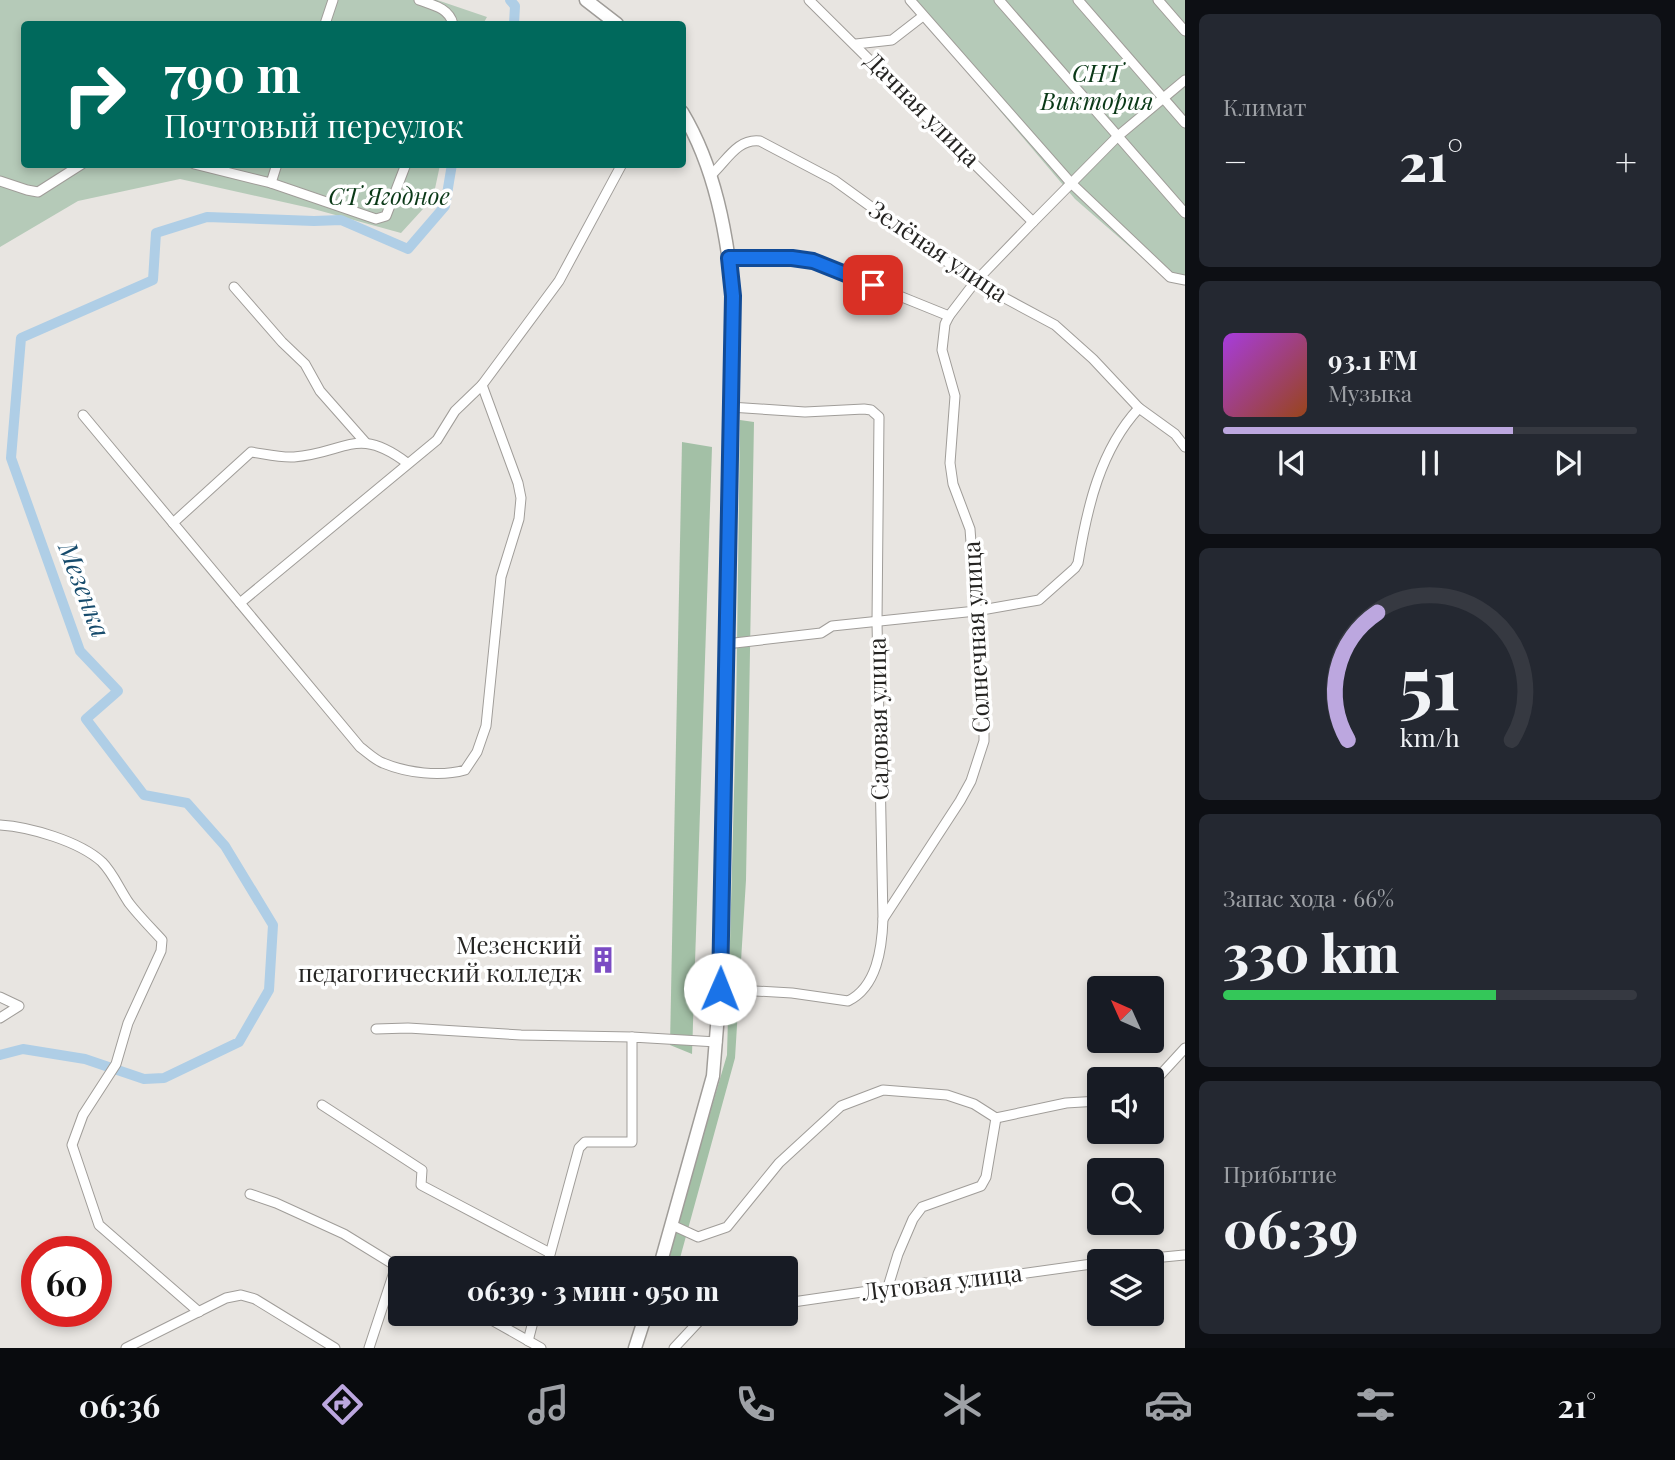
<!DOCTYPE html>
<html lang="ru">
<meta charset="utf-8">
<style>
body{margin:0;font-family:"Playfair Display",serif;background:#242831;color:#f1f3f6;height:100vh;display:flex;flex-direction:column;font-size:26px;white-space:nowrap}
*{box-sizing:border-box;margin:0}
p{font-size:23px;color:#9ea1a6}
.icon{flex:none;width:38px;height:38px;fill:none;stroke:currentColor;stroke-width:2;stroke-linecap:round;stroke-linejoin:round}
.map{position:relative;flex:1;overflow:hidden}
.panel{display:flex;flex-direction:column;gap:14px;padding:14px;background:#0d0f14;width:490px}
.panel>*{flex:none}
.guide{position:absolute;left:21px;top:21px;width:665px;height:147px;border-radius:7px;box-shadow:0 4px 10px #0003;background:#00695c;color:#fff;overflow:hidden}
.needle{width:46px;rotate:315deg}
.tools{position:absolute;left:1087px;top:976px;display:grid;gap:14px}
.tools a{display:grid;place-items:center;width:77px;height:77px;border-radius:7px;background:#171b24;box-shadow:0 4px 10px #0003;font-size:35px}
.speed{position:absolute;left:21px;top:1236px;display:flex;gap:14px;font-size:35px;font-weight:700;text-align:center}
.speed>*{display:grid;place-content:center;width:91px;height:91px;border-radius:50%;background:#171b24;box-shadow:0 4px 10px #0003;line-height:1}
.speed .limit{border:10px solid #d22;background:#fff;color:#111}
.pin{position:absolute;display:grid;place-items:center;width:60px;height:60px;color:#fff;margin:-30px;border-radius:14px;box-shadow:0 4px 10px #0006}
.me{position:absolute;width:77px;margin:-38px;rotate:1deg;stroke-linejoin:round;filter:drop-shadow(0 0 5px #0008)}
.turn{display:flex;align-items:center;gap:24px;height:147px;padding:0 28px;font-size:32px}
.turn .icon{width:91px;height:91px;stroke-width:2.5}
.turn b{display:block;font-size:49px;line-height:60px}
.big{font-size:52px;font-weight:800;line-height:1.1}
.panel .widget{flex:1;display:flex;flex-direction:column;justify-content:center;gap:10px;min-width:0;padding:0 24px;border-radius:10px;background:#242831}
.panel .dial{align-items:center;gap:0}
.dial svg{height:182px;overflow:visible;fill:none;stroke:#363941;stroke-width:7;stroke-linecap:round;text-anchor:middle}
.dial text{fill:#f1f3f6;stroke:none}
.song{display:flex;align-items:center;gap:21px}
.cover{width:84px;height:84px;border-radius:10px;background:linear-gradient(135deg,hsl(280 70% 55%),hsl(20 70% 35%))}
.played{height:7px;border-radius:4px;background:linear-gradient(90deg,#bca7df 70%,#363941 70%)}
.keys{display:flex;justify-content:space-around;direction:ltr}
.heat{display:flex;justify-content:space-between;align-items:center;font-size:38px;direction:ltr}
.charge{height:10px;border-radius:5px;background:linear-gradient(90deg,#34c759 66%,#363941 0)}
.trip{position:absolute;left:388px;top:1256px;width:410px;height:70px;border-radius:7px;background:#171b24;box-shadow:0 4px 10px #0003;font-weight:800;line-height:70px;text-align:center}
.tab-bar{display:flex;height:112px;justify-content:space-around;align-items:center;background:#090b0e;color:#9ea1a6}
.tab-bar .icon{width:49px;height:49px}
.tab-bar .on{color:#bca7df}
.tab-bar b{font-size:32px;color:#f1f3f6}
main{display:flex;flex:1;min-height:0}
.map>svg:first-child{display:block}
.green{fill:#b5cab8}
.forest{fill:#a3c0a6}
.lines{fill:none;stroke-linecap:round;stroke-linejoin:round}
.river{stroke:#afcee6;stroke-width:10}
.minor-casing{stroke:#a09d99;stroke-width:11}
.major-casing{stroke:#a09d99;stroke-width:15}
.minor{stroke:#fff;stroke-width:9}
.major{stroke:#fff;stroke-width:12}
.route-casing{stroke:#114b97;stroke-width:18}
.route{stroke:#1a73e8;stroke-width:12}
.labels{text-anchor:middle;stroke-width:7;stroke-linejoin:round;paint-order:stroke}
.park-label{font-size:24px;font-style:italic;fill:#0a3917;stroke:#fff}
.street-label{font-size:24px;fill:#252422;stroke:#fff}
.poi-label{font-size:24px;fill:#252422;stroke:#fff;text-anchor:end}
.water-label{font-size:26px;font-style:italic;fill:#164b6c;stroke:#fff}
</style>
<main>
<div class="map">
<svg width="1185" height="1348" viewBox="0 0 1185 1348">
<rect width="100%" height="100%" fill="#e8e5e1"/>
<g class="green">
<path d="M0,0H437L487,17L483,24H24V164L440,165L433,198L401,233L310,208L180,179L78,201L0,247Z"/>
<path d="M906,0H1185V284L1169,281L1075,199Z"/>
</g>
<g class="forest">
<path d="M740,420L754,422L746,880L735,1058L677,1269H664L727,1055L736,717Z"/>
<path d="M682,442L712,447L692,1054L670,1045Z"/>
</g>
<g class="lines">
<g class="river">
<path d="M510,0L515,6L514,24"/>
<path d="M0,1055L23,1049L85,1059L144,1079L164,1078L239,1042L269,990L273,925L225,846L187,803L144,795L86,719L118,691L80,651L11,458L21,338L153,280L156,233L207,217L314,221L341,220L408,249L445,206L452,164"/>
</g>
<defs>
<g id="minor">
<path d="M419,0C433,5 449,8 453,24"/>
<path d="M809,0L1033,222"/>
<path d="M910,0L1071,183L1170,277L1185,280"/>
<path d="M999,0L1185,213"/>
<path d="M1078,0L1185,123"/>
<path d="M1158,0L1185,31"/>
<path d="M325,24L333,0"/>
<path d="M856,44L892,40L923,16"/>
<path d="M194,164L271,183L277,164"/>
<path d="M710,176C726,162 737,138 760,141L834,180L975,282L1055,325L1093,359L1139,408L1175,434L1185,447"/>
<path d="M0,181L27,190L38,192L82,164"/>
<path d="M271,183L376,219L386,216L406,164"/>
<path d="M729,258H792L813,261L949,316"/>
<path d="M234,287L282,342L305,364L320,391L365,442"/>
<path d="M83,415L360,747C367,752 375,760 383,763C407,773 440,777 465,770L477,752L486,726L501,577L519,519L521,498L518,483L482,385"/>
<path d="M173,523L251,452C265,454 281,458 294,457C346,453 357,425 407,463"/>
<path d="M240,603L437,440L455,411L482,385L559,281L622,164"/>
<path d="M726,644L821,633L832,626L976,611L1039,600L1075,568L1078,563C1087,508 1100,450 1139,408"/>
<path d="M0,825C30,827 79,841 102,862C113,873 120,890 129,903C139,916 151,928 162,940L161,951L128,1023L116,1064L83,1115L72,1145L99,1225L199,1312"/>
<path d="M883,919L960,801L971,781L984,741V718L970,529L953,484L950,463L955,396L942,350L945,324L949,316L975,282L1033,222L1118,136L1185,80"/>
<path d="M720,989L792,993L848,1001C877,987 882,948 883,919L877,622L879,417L871,410L864,409L805,412L730,407"/>
<path d="M0,997L19,1006L0,1018"/>
<path d="M376,1029L408,1028L521,1035L632,1037"/>
<path d="M1152,1084L1185,1048"/>
<path d="M322,1105L422,1170L421,1185L550,1253"/>
<path d="M250,1194L276,1203L344,1234L401,1269"/>
<path d="M672,1225L698,1237L727,1227L779,1163L841,1106L883,1090L947,1095L974,1104L996,1118L1066,1103L1099,1101"/>
<path d="M1112,1262L1184,1255"/>
<path d="M546,1269L579,1148L585,1142H632V1037L717,1042"/>
<path d="M887,1290L898,1254L913,1219L922,1207L981,1186L986,1177L996,1118"/>
<path d="M786,1303L924,1283L947,1284L1099,1263"/>
<path d="M481,1314L541,1348"/>
<path d="M528,1341L535,1314"/>
<path d="M126,1348L226,1298L241,1295L255,1299L335,1348"/>
<path d="M369,1348L396,1266"/>
<path d="M674,1348L703,1317L726,1314"/>
</g>
<g id="major">
<path d="M586,0L617,24"/>
<path d="M659,1269L713,1076L720,989L733,296C727,233 715,167 682,112"/>
<path d="M635,1348L646,1314"/>
</g>
</defs>
<use href="#minor" class="minor-casing"/>
<use href="#major" class="major-casing"/>
<use href="#minor" class="minor"/>
<use href="#major" class="major"/>
</g>
<g class="lines">
<defs>
<path id="route" d="M720,989L733,296L729,258H792L813,261L873,285"/>
</defs>
<use href="#route" class="route-casing"/>
<use href="#route" class="route"/>
</g>
<defs>
<symbol id="building-bare" viewBox="-9 -9 18 18"><path d="M-4-6H4V6H1V3H-1V6H-4ZM-2.5-4.3h1.7v1.8h-1.7ZM.8-4.3h1.7v1.8H.8ZM-2.5-1h1.7V.8h-1.7ZM.8-1h1.7V.8H.8Z" fill="#7b4bc3" stroke="#fff" stroke-width="2.5" paint-order="stroke"/></symbol>
</defs>
<g fill-rule="evenodd">
<use href="#building-bare" x="584" y="941" width="38" height="38"/>
</g>
<g class="labels">
<g class="park-label">
<text x="1097" y="82">СНТ<tspan x="1097" dy="28">Виктория</tspan></text>
<text x="389" y="205">СТ Ягодное</text>
</g>
<g class="street-label">
<text transform="translate(922 110) rotate(45)" y="8">Дачная улица</text>
<text transform="translate(938 252) rotate(34)" y="8">Зелёная улица</text>
<text transform="translate(977 637) rotate(-93)" y="8">Солнечная улица</text>
<text transform="translate(879 719) rotate(-91)" y="8">Садовая улица</text>
<text transform="translate(942 1283) rotate(-7)" y="8">Луговая улица</text>
</g>
<g class="poi-label">
<text x="582" y="954">Мезенский<tspan x="582" dy="28">педагогический колледж</tspan></text>
</g>
<g class="water-label">
<text transform="translate(84 590) rotate(69)" y="9">Мезенка</text>
</g>
</g>
</svg>
<div class="tools">
<a><svg class="needle" viewBox="-14 -14 28 28"><path d="M0-13l5 13h-10z" fill="#e53935"/><path d="M0 13l5-13h-10z" fill="#9ea1a6"/></svg></a>
<a><svg class="icon" aria-label="sound" viewBox="0 0 24 24"><path d="M4 9h4l5-4v14l-5-4H4zM17 9q2 3 0 6"/></svg></a>
<a><svg class="icon" aria-label="search" viewBox="0 0 24 24"><circle cx="10" cy="10" r="6"/><path d="M15 15l6 6"/></svg></a>
<a><svg class="icon" aria-label="layers" viewBox="0 0 24 24"><path d="M12 4l9 5-9 5-9-5zM3 14l9 5 9-5"/></svg></a>
</div>
<div class="speed"><div class="limit">60</div></div>
<div class="pin" style="left:873px;top:285px;background:#d93025"><svg class="icon" aria-label="arrive" viewBox="0 0 24 24"><path d="M6 21V4h12l-3 4 3 4H6"/></svg></div>
<svg class="me" style="left:720px;top:989px" viewBox="-20 -20 40 40"><circle r="19" fill="#fff"/><path d="M0-13L10 11 0 6-10 11z" fill="#1a73e8"/></svg>
<div class="trip">06:39 · 3 мин · 950 m</div>
<div class="guide">
<div class="turn"><svg class="icon" aria-label="right" viewBox="0 0 24 24"><path d="M7 20v-9h11M14 6l5 5-5 5"/></svg><div><b>790 m</b>Почтовый переулок</div></div>
</div>
</div>
<section class="panel">
<div class="widget"><p>Климат</p>
<div class="heat"><a>−</a><b class="big">21°</b><a>+</a></div>
</div>
<div class="widget">
<div class="song"><i class="cover"></i><div><b>93.1 FM</b><p>Музыка</p></div></div>
<div class="played"></div>
<div class="keys"><svg class="icon" aria-label="previous" viewBox="0 0 24 24"><path d="M18 5L8 12l10 7zM5 5v14"/></svg><svg class="icon" aria-label="pause" viewBox="0 0 24 24"><path d="M8 5v14M16 5v14"/></svg><svg class="icon" aria-label="next" viewBox="0 0 24 24"><path d="M6 5l10 7-10 7zM19 5v14"/></svg></div>
</div>
<div class="widget dial"><svg viewBox="0 0 100 80">
<path d="M14 69A42 42 0 1 1 86 69"/>
<path d="M14 69A42 42 0 0 1 27 13" stroke="#bca7df"/>
<text x="50" y="56" font-size="32" font-weight="700">51</text>
<text x="50" y="72" font-size="11">km/h</text>
</svg></div>
<div class="widget"><p>Запас хода · 66%</p><b class="big">330 km</b><div class="charge"></div></div>
<div class="widget"><p>Прибытие</p><b class="big">06:39</b></div>
</section>
</main>
<nav class="tab-bar">
<b>06:36</b>
<svg class="icon on" aria-label="directions" viewBox="0 0 24 24"><path d="M12 3l9 9-9 9-9-9zM9 14v-3h6M13 9l2 2-2 2"/></svg>
<svg class="icon" aria-label="music" viewBox="0 0 24 24"><path d="M9 18V5l10-2v13"/><circle cx="6" cy="18" r="3"/><circle cx="16" cy="16" r="3"/></svg>
<svg class="icon" aria-label="phone" viewBox="0 0 24 24"><path d="M5 4h4l2 5-3 2q2 4 5 5l2-3 5 2v4C11 20 4 13 5 4z"/></svg>
<svg class="icon" aria-label="climate" viewBox="0 0 24 24"><path d="M12 3v18M4 7l16 10M4 17L20 7"/></svg>
<svg class="icon" aria-label="car" viewBox="0 0 24 24"><path d="M5 17H2v-5l4-1 3-4h7l3 4 3 1v5h-3M9 17h6M6 11h13"/><circle cx="7" cy="17" r="2"/><circle cx="17" cy="17" r="2"/></svg>
<svg class="icon" aria-label="filters" viewBox="0 0 24 24"><path d="M4 7h16M4 17h16"/><circle cx="9" cy="7" r="2"/><circle cx="15" cy="17" r="2"/></svg>
<b>21°</b>
</nav>
